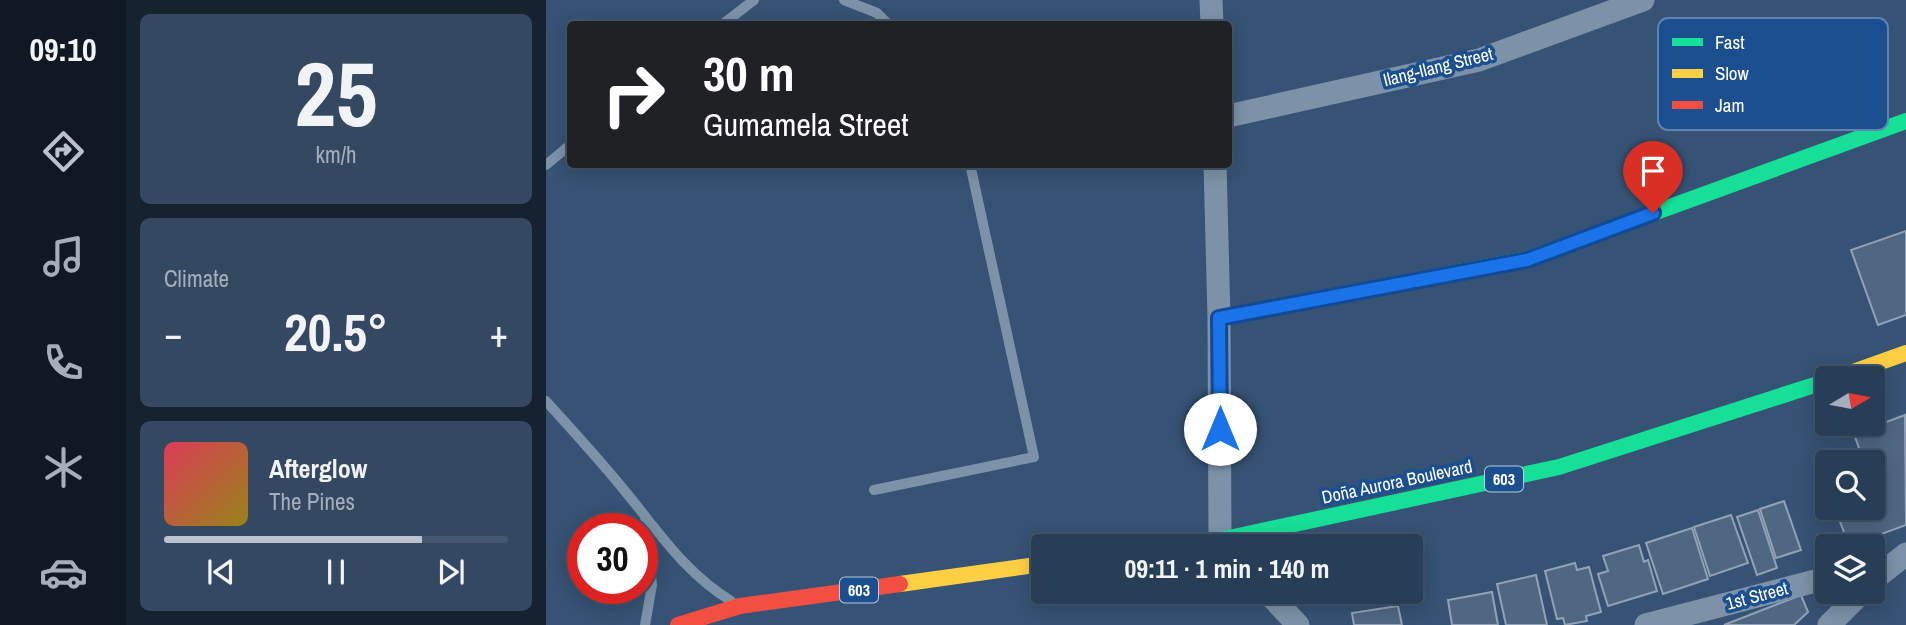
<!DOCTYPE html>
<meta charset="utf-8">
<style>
body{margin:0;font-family:"Archivo Narrow",sans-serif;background:#344961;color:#f1f3f6;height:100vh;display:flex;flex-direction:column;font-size:26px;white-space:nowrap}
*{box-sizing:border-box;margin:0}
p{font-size:23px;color:#a5aeba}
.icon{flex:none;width:38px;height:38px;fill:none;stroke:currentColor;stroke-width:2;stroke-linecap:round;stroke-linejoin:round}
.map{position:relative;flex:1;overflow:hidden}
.sheet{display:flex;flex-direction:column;gap:14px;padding:14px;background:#162230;width:420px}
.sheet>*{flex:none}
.banner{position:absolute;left:21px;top:21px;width:665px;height:147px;border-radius:7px;box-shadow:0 4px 18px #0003,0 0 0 2px #44576d;background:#202124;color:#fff;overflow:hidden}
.needle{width:46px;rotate:80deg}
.controls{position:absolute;left:1269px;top:366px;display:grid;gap:14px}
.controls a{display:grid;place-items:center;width:70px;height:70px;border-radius:7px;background:#283e57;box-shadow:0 4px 18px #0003,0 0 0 2px #44576d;font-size:35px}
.speed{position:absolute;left:21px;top:513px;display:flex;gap:14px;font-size:35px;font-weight:700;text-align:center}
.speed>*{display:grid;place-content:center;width:91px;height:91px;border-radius:50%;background:#283e57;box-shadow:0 4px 18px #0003,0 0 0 2px #44576d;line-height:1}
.speed .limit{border:10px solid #d22;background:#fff;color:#111}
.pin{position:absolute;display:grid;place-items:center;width:60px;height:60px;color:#fff;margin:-72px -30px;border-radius:50% 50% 50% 0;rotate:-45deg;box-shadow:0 0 7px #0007}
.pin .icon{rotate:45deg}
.me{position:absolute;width:77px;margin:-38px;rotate:0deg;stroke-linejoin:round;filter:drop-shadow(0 0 5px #0008)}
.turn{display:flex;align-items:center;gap:24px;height:147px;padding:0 21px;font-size:32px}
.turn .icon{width:91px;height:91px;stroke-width:2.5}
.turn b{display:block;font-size:49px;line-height:60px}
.big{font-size:52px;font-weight:800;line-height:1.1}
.sheet .tile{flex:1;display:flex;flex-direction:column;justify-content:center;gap:10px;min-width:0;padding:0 24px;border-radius:10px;background:#344961}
.sheet .dial{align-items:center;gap:0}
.dial b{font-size:91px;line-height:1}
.song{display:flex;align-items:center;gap:21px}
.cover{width:84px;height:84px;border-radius:10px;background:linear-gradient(135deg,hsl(350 70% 55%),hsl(50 70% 35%))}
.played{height:7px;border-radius:4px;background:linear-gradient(90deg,#b9c2ce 75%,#44576d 75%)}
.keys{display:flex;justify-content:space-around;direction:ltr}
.heat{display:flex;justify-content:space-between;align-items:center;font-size:38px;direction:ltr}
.trip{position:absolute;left:485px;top:534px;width:392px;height:70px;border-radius:7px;background:#283e57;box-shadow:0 4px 18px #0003,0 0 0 2px #44576d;font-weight:800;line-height:70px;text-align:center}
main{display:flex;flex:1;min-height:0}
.tab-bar{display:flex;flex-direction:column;width:126px;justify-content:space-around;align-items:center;background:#101923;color:#a5aeba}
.tab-bar .icon{width:49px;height:49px}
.tab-bar .current{color:#b9c2ce}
.tab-bar b{font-size:32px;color:#f1f3f6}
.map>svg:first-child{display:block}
.building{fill:#506783;stroke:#92a2b6;stroke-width:2}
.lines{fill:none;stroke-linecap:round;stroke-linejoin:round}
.lane{stroke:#7d92a8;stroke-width:10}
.street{stroke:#7d92a8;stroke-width:23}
.fast{stroke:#16e098;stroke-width:16}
.slow{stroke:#ffcf43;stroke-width:16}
.jam{stroke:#f24e42;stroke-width:16}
.route-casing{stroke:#114b97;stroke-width:18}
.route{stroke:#1a73e8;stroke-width:12}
.labels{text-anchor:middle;stroke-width:7;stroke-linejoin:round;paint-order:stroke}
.shield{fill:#1b4f8f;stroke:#bbcadd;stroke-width:2}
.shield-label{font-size:16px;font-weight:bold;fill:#fff}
.street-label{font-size:18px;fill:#fff;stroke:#1b4f8f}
.key{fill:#1b4f8f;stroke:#5f84b1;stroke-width:2}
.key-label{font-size:19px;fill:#fff}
</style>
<main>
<nav class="tab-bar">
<b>09:10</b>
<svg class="icon current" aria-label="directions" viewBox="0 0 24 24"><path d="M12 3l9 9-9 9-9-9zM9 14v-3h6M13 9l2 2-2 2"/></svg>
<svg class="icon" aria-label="music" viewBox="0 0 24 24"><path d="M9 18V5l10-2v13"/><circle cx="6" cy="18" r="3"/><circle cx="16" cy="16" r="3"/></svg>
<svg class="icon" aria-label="phone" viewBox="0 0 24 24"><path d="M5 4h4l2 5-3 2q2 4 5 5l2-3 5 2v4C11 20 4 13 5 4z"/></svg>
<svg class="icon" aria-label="climate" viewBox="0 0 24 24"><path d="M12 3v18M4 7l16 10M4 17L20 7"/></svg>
<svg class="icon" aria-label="car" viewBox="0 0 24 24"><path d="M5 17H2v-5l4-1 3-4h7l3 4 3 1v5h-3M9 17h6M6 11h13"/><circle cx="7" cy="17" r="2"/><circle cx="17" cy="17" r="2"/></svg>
</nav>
<section class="sheet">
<div class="tile dial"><b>25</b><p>km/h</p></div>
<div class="tile"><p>Climate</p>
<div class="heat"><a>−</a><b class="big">20.5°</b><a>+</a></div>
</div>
<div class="tile">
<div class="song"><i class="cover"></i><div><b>Afterglow</b><p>The Pines</p></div></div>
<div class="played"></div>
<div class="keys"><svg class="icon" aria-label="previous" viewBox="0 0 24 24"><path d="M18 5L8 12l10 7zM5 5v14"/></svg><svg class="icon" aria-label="pause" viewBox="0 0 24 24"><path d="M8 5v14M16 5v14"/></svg><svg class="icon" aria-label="next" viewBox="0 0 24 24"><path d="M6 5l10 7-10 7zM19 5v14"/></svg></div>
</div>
</section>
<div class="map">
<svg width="1360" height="625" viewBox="0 0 1360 625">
<rect width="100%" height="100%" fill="#365274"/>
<g class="building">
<path d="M1360,231V315L1332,325L1305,250Z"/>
<path d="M1359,415L1360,525L1303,546L1289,508H1326V462H1318L1308,434Z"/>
<path d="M1238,501L1255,550L1230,558L1214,509Z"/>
<path d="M1212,510L1231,568L1211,575L1191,517Z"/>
<path d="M1185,515L1202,563L1164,576L1148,527Z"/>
<path d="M1146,528L1162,579L1117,594L1100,543Z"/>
<path d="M1093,545L1098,562L1102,560L1111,591L1062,606L1052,574L1062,571L1057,556Z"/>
<path d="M1029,563L1031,570L1043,567L1055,612L1040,616L1041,621L1019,625L1017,618L1011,619L999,571Z"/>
<path d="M990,575L1001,625H960L951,584Z"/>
<path d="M946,592L952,625H906L902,600Z"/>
<path d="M1255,595L1262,612L1248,625H1178Z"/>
<path d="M852,606L856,625H808L806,613Z"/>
</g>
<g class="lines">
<g class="lane">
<path d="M298,0L331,13L342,24"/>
<path d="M177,24L208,0"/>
<path d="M0,165L24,145"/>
<path d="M0,401C26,430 53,459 78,490C113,532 138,572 185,601"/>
<path d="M328,490L488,457L424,164"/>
<path d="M99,625L106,585L99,516"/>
</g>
<g class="street">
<path d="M665,0L666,24"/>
<path d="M682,116L933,60L1097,0"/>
<path d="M669,164L673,318L674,540L680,546"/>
<path d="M1326,581L1360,554"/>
<path d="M721,592L752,625"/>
<path d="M1100,625L1281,578"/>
<path d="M1283,625L1316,592"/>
</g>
<g class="fast">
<path d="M673,318L981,259L1360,121"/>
<path d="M627,546L674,540L1013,467L1281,381"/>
</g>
<g class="slow">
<path d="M1290,378L1360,353"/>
<path d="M354,584L497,564"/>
</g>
<path class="jam" d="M132,625L194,606L354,584"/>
</g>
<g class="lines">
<defs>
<path id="route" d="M674,429L673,318L981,260L1107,213"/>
</defs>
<use href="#route" class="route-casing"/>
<use href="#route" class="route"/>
</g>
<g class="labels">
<g class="shield">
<rect x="939" y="466.5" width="38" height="25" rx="5"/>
<rect x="294" y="577.5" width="38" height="25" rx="5"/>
</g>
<g class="shield-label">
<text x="958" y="485">603</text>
<text x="313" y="596">603</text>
</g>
<g class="street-label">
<text transform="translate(892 67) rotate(-14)" y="6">Ilang-Ilang Street</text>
<text transform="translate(851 482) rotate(-12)" y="6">Doña Aurora Boulevard</text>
<text transform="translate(1211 596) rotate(-15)" y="6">1st Street</text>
</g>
</g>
<rect x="1112" y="18" width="230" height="112" rx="10" class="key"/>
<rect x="1126" y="38" width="31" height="8" fill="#16e098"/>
<rect x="1126" y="69" width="31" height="9" fill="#ffcf43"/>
<rect x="1126" y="101" width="31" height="8" fill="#f24e42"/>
<g class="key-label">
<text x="1169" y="49">Fast</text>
<text x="1169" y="80">Slow</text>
<text x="1169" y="112">Jam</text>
</g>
</svg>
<div class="controls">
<a><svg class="needle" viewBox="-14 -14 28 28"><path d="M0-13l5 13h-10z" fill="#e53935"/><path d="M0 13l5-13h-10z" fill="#a5aeba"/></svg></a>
<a><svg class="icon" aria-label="search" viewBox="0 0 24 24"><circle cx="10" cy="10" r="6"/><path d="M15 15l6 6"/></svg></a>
<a><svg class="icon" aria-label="layers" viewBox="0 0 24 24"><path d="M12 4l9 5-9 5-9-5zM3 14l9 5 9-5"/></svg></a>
</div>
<div class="speed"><div class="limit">30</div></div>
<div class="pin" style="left:1107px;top:213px;background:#d93025"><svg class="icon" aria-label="arrive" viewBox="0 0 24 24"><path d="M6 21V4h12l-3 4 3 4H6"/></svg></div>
<svg class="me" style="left:674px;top:429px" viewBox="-20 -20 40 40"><circle r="19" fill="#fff"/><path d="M0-13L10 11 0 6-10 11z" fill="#1a73e8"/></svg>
<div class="trip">09:11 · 1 min · 140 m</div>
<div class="banner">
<div class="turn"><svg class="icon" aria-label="right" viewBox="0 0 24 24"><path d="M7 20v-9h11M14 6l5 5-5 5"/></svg><div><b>30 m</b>Gumamela Street</div></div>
</div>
</div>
</main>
